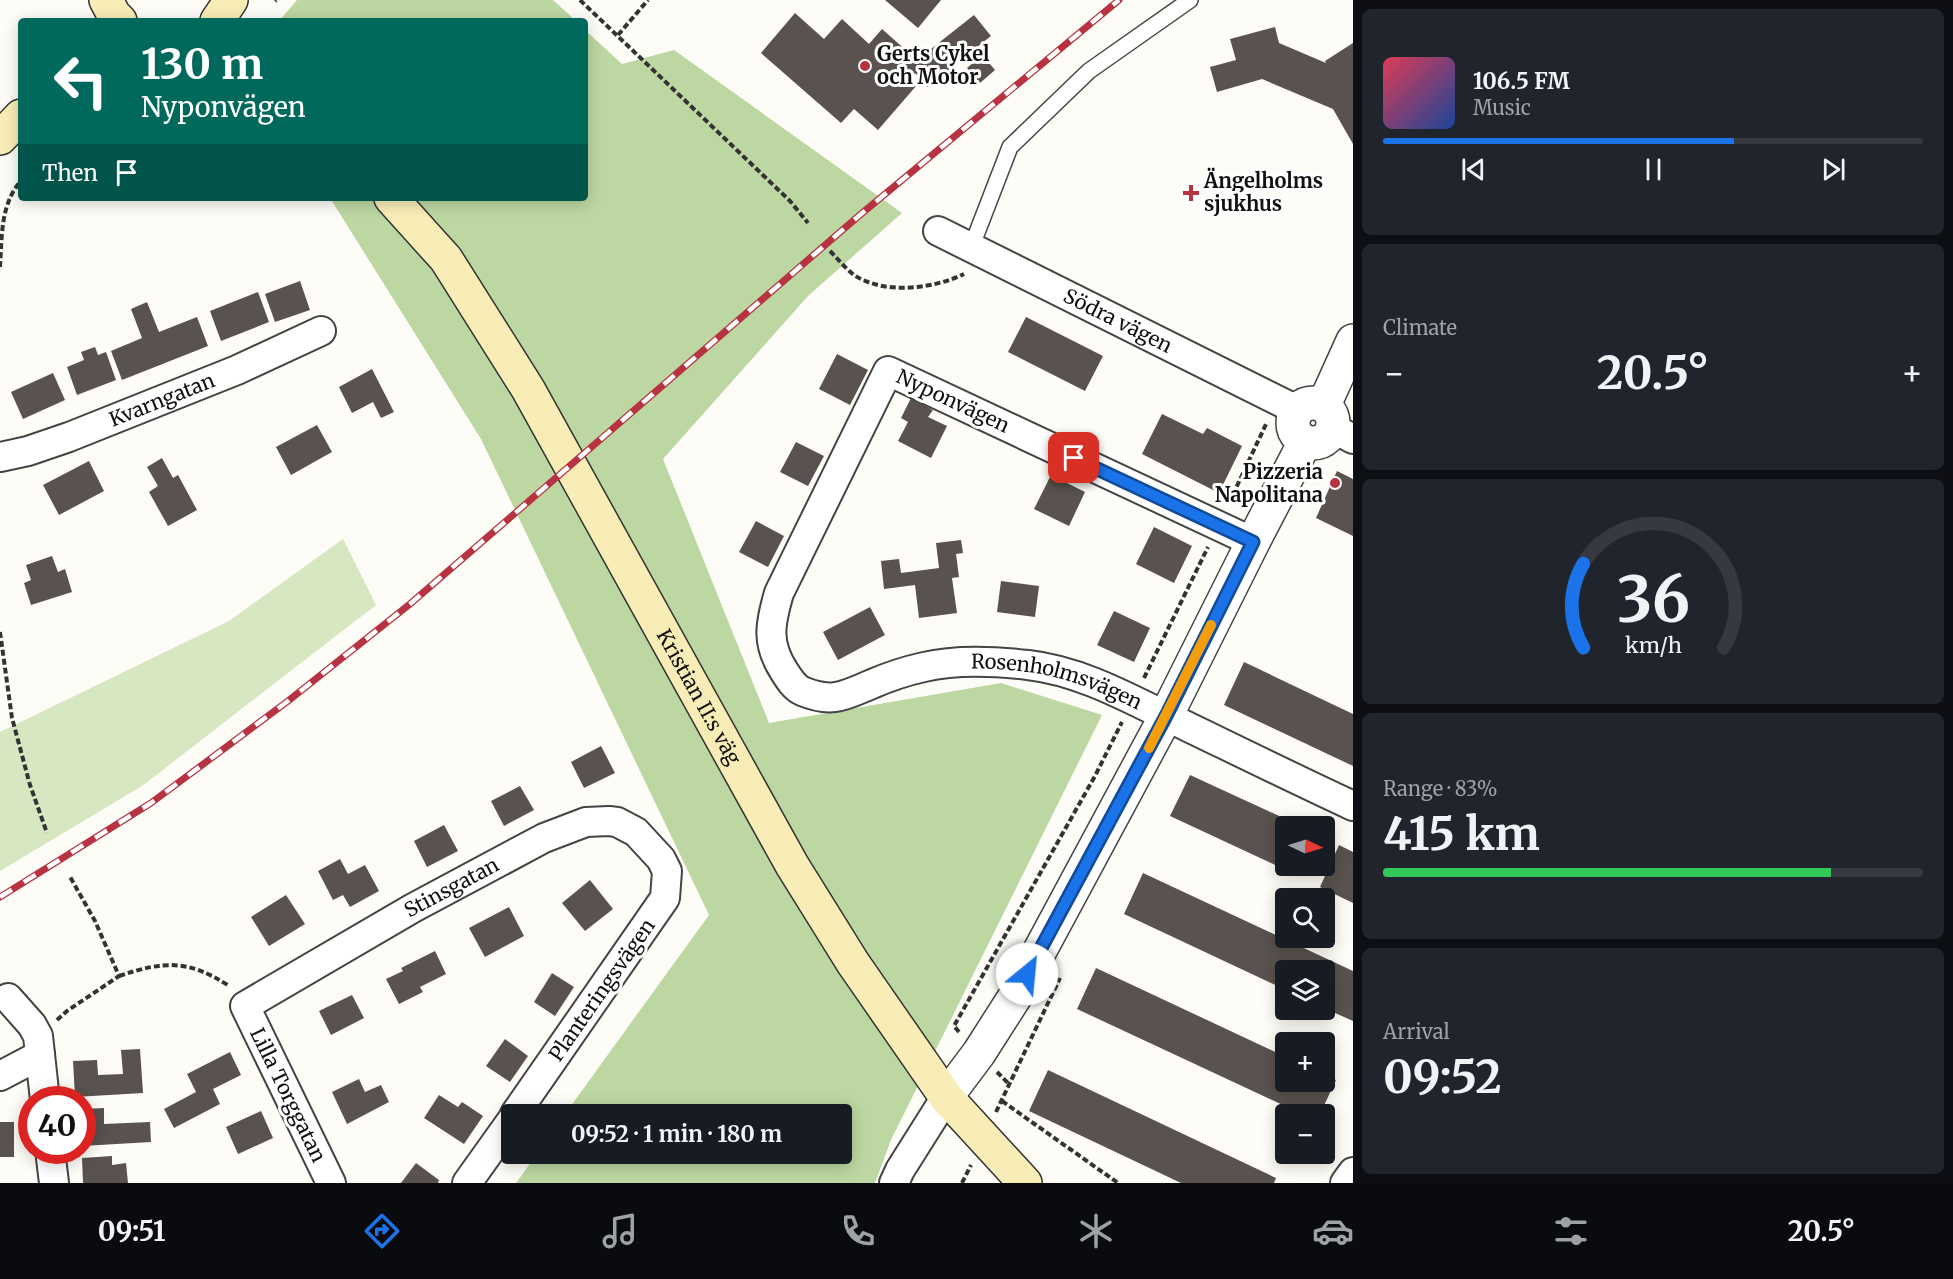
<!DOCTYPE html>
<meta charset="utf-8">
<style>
body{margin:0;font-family:Merriweather,serif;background:#20242c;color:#f1f3f6;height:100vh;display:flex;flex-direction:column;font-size:22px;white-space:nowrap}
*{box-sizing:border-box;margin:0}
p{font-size:20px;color:#9ea1a6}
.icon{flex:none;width:33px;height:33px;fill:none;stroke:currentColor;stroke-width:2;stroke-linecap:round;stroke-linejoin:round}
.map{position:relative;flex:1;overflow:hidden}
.sheet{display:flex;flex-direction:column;gap:9px;padding:9px;background:#0d0f14;width:600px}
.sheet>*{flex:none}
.hud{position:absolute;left:18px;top:18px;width:570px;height:183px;border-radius:6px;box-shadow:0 3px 15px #0003;background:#00695c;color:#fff;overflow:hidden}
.needle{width:39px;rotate:94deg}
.tools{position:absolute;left:1275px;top:816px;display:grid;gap:12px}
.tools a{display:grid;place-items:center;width:60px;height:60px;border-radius:6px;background:#171b24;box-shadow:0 3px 15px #0003;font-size:30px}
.speed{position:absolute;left:18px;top:1086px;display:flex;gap:12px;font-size:30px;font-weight:700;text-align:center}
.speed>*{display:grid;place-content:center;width:78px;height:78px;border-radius:50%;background:#171b24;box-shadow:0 3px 15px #0003;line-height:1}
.speed .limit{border:9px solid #d22;background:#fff;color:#111}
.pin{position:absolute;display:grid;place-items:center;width:51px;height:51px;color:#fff;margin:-26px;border-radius:12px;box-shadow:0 3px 9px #0006}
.me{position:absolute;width:66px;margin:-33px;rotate:28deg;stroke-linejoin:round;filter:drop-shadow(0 0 4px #0008)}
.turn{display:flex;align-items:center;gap:21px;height:126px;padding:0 24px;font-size:27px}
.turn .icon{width:78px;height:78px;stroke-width:2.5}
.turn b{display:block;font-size:42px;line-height:51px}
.then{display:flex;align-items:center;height:57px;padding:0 24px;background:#0003;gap:12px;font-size:22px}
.big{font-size:45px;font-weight:700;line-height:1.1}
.sheet .card{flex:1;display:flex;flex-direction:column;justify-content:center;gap:9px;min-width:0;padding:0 21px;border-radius:9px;background:#20242c}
.sheet .dial{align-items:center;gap:0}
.dial svg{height:156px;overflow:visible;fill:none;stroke:#363941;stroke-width:7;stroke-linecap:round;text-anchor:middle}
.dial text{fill:#f1f3f6;stroke:none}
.song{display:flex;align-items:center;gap:18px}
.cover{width:72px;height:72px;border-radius:9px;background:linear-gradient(135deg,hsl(350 70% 55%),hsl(220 70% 35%))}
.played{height:6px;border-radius:3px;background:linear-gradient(90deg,#1a73e8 65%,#363941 65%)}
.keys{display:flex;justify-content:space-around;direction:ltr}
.heat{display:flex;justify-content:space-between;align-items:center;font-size:33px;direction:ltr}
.charge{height:9px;border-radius:4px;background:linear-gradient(90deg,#34c759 83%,#363941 0)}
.trip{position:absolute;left:501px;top:1104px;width:351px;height:60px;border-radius:6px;background:#171b24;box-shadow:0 3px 15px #0003;font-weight:700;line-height:60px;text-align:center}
.dock{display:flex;height:96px;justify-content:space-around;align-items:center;background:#090b0e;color:#9ea1a6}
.dock .icon{width:42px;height:42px}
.dock .on{color:#1a73e8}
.dock b{font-size:27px;color:#f1f3f6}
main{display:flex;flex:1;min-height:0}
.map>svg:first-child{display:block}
.green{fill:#d7e7c1}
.forest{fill:#bcd7a1}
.building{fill:#59524e}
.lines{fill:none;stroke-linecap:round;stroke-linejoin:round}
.service-casing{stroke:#444;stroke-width:18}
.minor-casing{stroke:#444;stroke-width:32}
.tertiary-casing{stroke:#444;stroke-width:36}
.secondary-casing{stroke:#333;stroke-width:36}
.path{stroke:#333;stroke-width:4;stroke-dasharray:6 3;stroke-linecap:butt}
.service{stroke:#fff;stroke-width:15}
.minor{stroke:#fff;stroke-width:28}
.tertiary{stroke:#fff;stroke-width:33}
.secondary{stroke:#f8edb6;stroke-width:33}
.rail-casing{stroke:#b73341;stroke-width:7}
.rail{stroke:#fff;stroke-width:4.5;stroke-dasharray:14;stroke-linecap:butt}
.route-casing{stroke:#114b97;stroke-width:15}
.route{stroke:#1a73e8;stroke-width:10}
.slow{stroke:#f59e0b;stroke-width:10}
.poi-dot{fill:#b73341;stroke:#fff;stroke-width:2}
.labels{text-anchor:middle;stroke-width:6;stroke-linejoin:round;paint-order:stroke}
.poi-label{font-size:20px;font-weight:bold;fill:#111;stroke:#fff;text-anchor:start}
.street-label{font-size:20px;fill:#111;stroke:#fff}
</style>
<main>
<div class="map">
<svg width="1353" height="1183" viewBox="0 0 1353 1183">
<rect width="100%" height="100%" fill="#fefcf6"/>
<path class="green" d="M343,539L376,605L142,786L0,871V732L229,621Z"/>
<g class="forest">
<path d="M297,0H553L576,21H279Z"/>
<path d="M585,30L622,64L674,50L902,213L808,296L663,459L769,723L1001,683L1102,715L891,1140L875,1183H516L537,1154H842V1114H565L709,915L481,439L330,198H585Z"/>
</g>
<g class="building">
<path d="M885,0H941L918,28Z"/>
<path d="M795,13L824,39L842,19L869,44L882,29L917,60L974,15L991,36L927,87L915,73L910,79L917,85L878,130L854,109L841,123L761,53Z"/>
<path d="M1275,27L1279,43L1326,63L1325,61L1353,43V144L1333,109L1262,79L1217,92L1210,67L1236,60L1230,39Z"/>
<path d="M982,55L995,70L980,83L967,68Z"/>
<path d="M300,281L310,310L275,322L265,294Z"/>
<path d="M258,292L269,322L221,341L210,311Z"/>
<path d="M147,302L159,332L197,317L208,346L122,380L111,351L142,338L131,309Z"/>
<path d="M1026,317L1103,356L1085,391L1008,352Z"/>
<path d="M95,347L98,355L106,352L116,380L77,395L67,367L84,360L81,352Z"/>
<path d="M837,354L868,370L850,405L819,389Z"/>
<path d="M372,369L394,412L381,418L373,402L352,413L339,387Z"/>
<path d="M53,373L65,400L23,419L11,392Z"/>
<path d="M911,398L933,410L928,417L947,426L931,458L898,441L908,422L901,418Z"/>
<path d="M1162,414L1203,434L1207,428L1242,446L1219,493L1142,454Z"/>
<path d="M317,425L332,452L291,475L276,447Z"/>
<path d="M796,442L824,456L808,486L780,472Z"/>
<path d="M162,458L173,478L178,475L197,510L168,526L149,492L158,486L147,467Z"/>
<path d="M89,461L104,491L59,515L43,485Z"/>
<path d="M1337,471L1353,479V536L1316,518Z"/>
<path d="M1051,475L1085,492L1069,526L1034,509Z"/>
<path d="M756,521L784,536L768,567L739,552Z"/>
<path d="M1154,527L1192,546L1174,583L1136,564Z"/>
<path d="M961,540L963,553L956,554L959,577L952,578L957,613L919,618L915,585L884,589L881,561L899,559L901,573L939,568L936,543Z"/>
<path d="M52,556L58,572L65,569L72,592L31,605L24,583L31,580L26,565Z"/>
<path d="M1001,581L1039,586L1035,617L997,612Z"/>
<path d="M870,607L885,635L838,660L823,632Z"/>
<path d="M1114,611L1150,628L1134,662L1097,645Z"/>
<path d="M1244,662L1353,714V766L1224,705Z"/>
<path d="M601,746L615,773L584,788L571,762Z"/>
<path d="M1190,775L1301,826H1286V866H1288L1286,870L1170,816Z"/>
<path d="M520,786L534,810L504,826L491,801Z"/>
<path d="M444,825L458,851L427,867L414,841Z"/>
<path d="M1339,845L1353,852V903L1320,887Z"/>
<path d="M340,859L348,874L365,865L379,891L350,907L343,895L333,900L318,871Z"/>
<path d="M1143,873L1353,971V1021L1324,1008V970H1286V990L1124,914Z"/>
<path d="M590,880L613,909L585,931L562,903Z"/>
<path d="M286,895L305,924L269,946L251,917Z"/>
<path d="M509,907L524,936L485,957L469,928Z"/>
<path d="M435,951L446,974L420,987L423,992L399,1004L386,979L403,971L401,968Z"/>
<path d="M1096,968L1286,1057V1082H1324V1075L1336,1080L1320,1114H1302L1077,1009Z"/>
<path d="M552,973L574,987L555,1016L534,1002Z"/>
<path d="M352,995L364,1018L331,1035L319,1011Z"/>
<path d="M505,1039L528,1056L510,1082L486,1066Z"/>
<path d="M140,1049L143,1093L75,1097L73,1061L97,1060L98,1075L123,1074L121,1050Z"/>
<path d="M230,1052L241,1075L213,1089L220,1104L174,1128L164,1109L196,1092L187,1074Z"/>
<path d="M1048,1070L1276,1178L1274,1183H1181L1029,1111Z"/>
<path d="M359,1079L365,1092L381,1085L389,1102L347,1124L332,1092Z"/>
<path d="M439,1095L458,1107L462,1102L483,1116L464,1144L424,1118Z"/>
<path d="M104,1108V1124L150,1122L151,1142L82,1146V1109Z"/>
<path d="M261,1111L273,1138L238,1154L226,1127Z"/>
<rect x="0" y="1122" width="14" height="35"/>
<path d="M112,1156V1165L126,1163L128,1183H83L82,1158Z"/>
<path d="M416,1163L439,1180L438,1183H401Z"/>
</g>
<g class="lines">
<defs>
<path id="service" d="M971,248L1010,147L1089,71L1190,0"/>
<g id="minor">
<path id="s1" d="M938,231L1297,410"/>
<path d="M1333,428L1353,439"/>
<path id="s2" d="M0,457L28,451L69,437L237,370L321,331"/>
<path id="s3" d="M1253,542L888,371L779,593C770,624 766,643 784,671C789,679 794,687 802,691C833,704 845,695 872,684C888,677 906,671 924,667C957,659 994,661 1028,665C1082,671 1132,700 1180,723C1238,751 1295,779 1353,806"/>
<path d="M8,998L32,1025L38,1036L45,1100"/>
<path d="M0,1076L40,1055"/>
<path d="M50,1150L54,1183"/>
<path id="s4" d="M331,1183L245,1006L413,908L544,838L586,822L609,821L617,822L636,832L661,859L667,871L665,898L515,1114"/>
<path d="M467,1183L512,1120"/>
<path d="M894,1183L900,1170L946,1097"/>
<path d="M1345,1183L1353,1172"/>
</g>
<g id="tertiary">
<circle cx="1313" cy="423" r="20"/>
<path d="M1324,405L1353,341"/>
<path d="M946,1097L979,1053L1016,995L1166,716L1253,542L1305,442"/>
</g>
<g id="secondary">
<path d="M106,0L114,15L120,21"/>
<path d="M217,21L231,0"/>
<path d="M0,138L21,116"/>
<path id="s5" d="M391,198L446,259L528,389L792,865L853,963L946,1097L1025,1183"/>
</g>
</defs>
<use href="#service" class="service-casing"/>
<use href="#minor" class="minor-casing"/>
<use href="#tertiary" class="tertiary-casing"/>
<use href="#secondary" class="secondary-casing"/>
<g class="path">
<path d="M580,0L790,201L808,223"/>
<path d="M275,1L276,0"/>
<path d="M618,35L648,0"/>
<path d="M830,251C838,259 845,268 854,275C884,295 933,289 964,274"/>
<path d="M0,267C2,238 0,204 21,181"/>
<path d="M1229,503L1267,422"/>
<path d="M0,632L12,718L30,785L47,833"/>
<path d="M1144,678L1208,547"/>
<path d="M119,976C164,961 188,959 229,986"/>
<path d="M57,1020L67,1011L119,976L95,921L69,875"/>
<path d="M959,1032L954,1026L1095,776L1122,722"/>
<path d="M997,1072L1010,1085"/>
<path d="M1002,1101L1118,1183"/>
<path d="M996,1112L1060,978"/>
<path d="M962,1183L971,1165"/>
</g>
<use href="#service" class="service"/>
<use href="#minor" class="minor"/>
<use href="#tertiary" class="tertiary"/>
<use href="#secondary" class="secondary"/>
<defs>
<path id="rail" d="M0,897L151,803L288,701L410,604L861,214L1119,0"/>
</defs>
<use href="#rail" class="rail-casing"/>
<use href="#rail" class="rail"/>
</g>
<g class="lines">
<defs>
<path id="route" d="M1027,974L1166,716L1253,542L1074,458"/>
</defs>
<use href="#route" class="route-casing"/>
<use href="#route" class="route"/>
<path class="slow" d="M1149,748L1211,625"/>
</g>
<g class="poi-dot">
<circle cx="865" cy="66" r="6"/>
<path d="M1188 184h6v6h6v6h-6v6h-6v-6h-6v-6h6z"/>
<circle cx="1335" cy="483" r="6"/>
</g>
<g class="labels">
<g class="poi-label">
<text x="877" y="61">Gerts Cykel<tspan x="877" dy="23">och Motor</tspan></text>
<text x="1204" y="188">Ängelholms<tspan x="1204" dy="23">sjukhus</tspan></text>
<text x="1323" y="479" text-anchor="end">Pizzeria<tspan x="1323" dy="23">Napolitana</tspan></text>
</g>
<g class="street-label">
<text dy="7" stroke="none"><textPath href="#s1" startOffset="201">Södra vägen</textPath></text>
<text dy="7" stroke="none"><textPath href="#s2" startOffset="172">Kvarngatan</textPath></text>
<text transform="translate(953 401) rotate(25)" y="7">Nyponvägen</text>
<text dy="7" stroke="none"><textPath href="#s3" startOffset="1023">Rosenholmsvägen</textPath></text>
<text dy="7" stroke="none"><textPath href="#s5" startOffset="588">Kristian II:s väg</textPath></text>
<text dy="7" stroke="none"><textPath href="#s4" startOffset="435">Stinsgatan</textPath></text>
<text transform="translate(602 990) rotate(-55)" y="7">Planteringsvägen</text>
<text transform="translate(288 1095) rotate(64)" y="7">Lilla Torggatan</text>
</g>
</g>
</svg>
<div class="tools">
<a><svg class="needle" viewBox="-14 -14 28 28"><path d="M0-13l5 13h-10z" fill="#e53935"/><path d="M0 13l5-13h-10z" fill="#9ea1a6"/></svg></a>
<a><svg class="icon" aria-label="search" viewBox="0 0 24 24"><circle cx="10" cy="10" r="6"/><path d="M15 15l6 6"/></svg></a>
<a><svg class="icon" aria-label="layers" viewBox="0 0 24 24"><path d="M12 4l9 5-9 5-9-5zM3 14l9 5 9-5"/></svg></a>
<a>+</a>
<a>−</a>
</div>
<div class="speed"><div class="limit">40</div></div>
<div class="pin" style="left:1074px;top:458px;background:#d93025"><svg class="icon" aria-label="arrive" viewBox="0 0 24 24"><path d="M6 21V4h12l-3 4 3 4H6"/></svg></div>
<svg class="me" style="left:1027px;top:974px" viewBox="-20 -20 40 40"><circle r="19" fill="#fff"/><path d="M0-13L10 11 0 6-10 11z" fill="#1a73e8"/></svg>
<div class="trip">09:52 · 1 min · 180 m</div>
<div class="hud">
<div class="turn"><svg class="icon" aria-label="left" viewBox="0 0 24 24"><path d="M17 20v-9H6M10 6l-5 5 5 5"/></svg><div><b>130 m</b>Nyponvägen</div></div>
<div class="then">Then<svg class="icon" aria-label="arrive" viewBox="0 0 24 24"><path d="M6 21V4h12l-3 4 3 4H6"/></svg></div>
</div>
</div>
<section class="sheet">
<div class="card">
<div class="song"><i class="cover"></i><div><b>106.5 FM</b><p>Music</p></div></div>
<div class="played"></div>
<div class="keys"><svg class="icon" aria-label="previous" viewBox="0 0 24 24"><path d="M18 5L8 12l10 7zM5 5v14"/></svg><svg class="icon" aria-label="pause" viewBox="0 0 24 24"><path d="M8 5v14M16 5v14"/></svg><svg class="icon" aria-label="next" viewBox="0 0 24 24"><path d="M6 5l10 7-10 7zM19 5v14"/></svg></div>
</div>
<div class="card"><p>Climate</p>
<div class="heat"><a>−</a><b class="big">20.5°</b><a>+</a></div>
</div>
<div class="card dial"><svg viewBox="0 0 100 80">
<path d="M14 69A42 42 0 1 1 86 69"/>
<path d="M14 69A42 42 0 0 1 14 26" stroke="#1a73e8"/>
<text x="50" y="56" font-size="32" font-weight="700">36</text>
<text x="50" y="72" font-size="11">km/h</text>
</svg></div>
<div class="card"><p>Range · 83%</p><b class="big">415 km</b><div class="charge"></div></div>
<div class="card"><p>Arrival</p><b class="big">09:52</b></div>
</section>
</main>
<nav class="dock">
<b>09:51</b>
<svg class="icon on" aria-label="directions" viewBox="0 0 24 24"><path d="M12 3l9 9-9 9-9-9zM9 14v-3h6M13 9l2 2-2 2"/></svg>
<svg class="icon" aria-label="music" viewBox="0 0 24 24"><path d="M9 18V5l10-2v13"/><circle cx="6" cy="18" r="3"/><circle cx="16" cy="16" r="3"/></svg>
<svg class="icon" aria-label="phone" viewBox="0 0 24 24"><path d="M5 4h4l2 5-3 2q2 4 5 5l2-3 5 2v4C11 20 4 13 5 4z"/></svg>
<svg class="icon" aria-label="climate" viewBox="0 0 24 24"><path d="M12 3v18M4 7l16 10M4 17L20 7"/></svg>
<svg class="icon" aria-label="car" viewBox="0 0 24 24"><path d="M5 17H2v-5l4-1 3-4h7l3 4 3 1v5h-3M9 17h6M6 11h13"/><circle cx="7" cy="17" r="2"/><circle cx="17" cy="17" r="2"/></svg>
<svg class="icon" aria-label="filters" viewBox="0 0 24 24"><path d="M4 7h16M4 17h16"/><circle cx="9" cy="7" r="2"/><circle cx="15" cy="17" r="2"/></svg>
<b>20.5°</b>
</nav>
